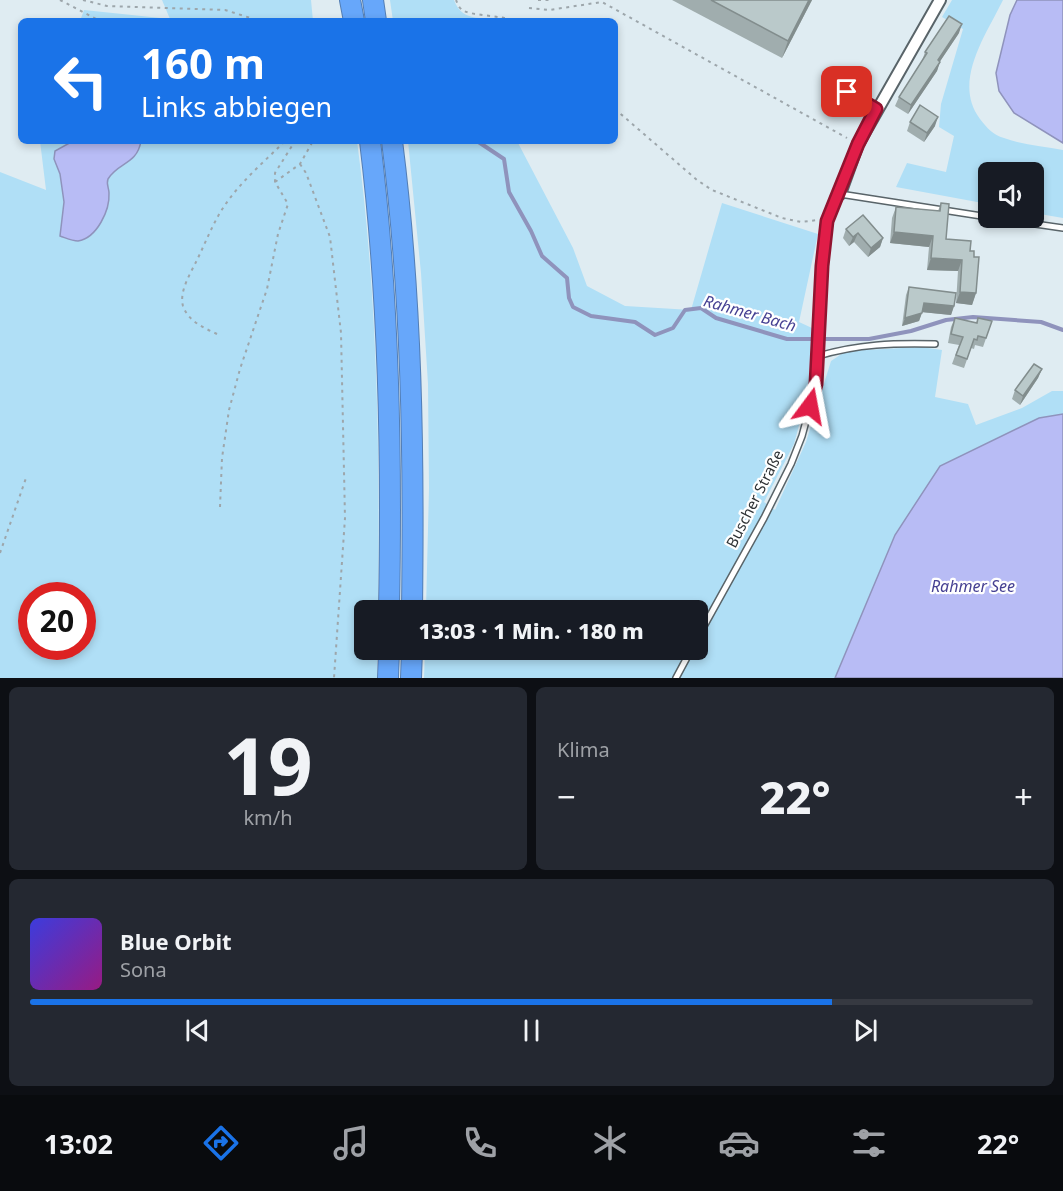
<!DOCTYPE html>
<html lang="de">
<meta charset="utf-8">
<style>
body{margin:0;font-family:"Noto Sans",sans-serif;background:#242831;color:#f1f3f6;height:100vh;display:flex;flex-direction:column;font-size:22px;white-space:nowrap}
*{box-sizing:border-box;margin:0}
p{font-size:20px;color:#9ea1a6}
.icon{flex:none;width:33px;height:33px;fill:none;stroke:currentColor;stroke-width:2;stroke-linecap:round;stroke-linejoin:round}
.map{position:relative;height:678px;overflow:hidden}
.details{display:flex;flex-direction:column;gap:9px;padding:9px;background:#0d0f14;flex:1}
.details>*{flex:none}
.top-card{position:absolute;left:18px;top:18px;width:600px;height:126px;border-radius:9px;box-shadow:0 3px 9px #0003;background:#1a73e8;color:#fff;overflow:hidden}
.controls{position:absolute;left:978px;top:162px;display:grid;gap:12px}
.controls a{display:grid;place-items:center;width:66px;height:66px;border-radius:9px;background:#171b24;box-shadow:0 3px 9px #0003;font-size:30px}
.speed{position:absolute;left:18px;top:582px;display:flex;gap:12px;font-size:30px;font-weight:700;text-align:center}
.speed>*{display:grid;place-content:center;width:78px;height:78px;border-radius:50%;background:#171b24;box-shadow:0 3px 9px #0003;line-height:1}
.speed .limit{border:9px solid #d22;background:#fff;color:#111}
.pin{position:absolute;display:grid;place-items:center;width:51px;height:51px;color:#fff;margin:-26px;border-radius:12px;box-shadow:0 3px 9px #0006}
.me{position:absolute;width:66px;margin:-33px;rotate:13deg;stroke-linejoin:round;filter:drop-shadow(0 0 4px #0008)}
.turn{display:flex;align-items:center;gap:21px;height:126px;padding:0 24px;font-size:27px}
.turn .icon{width:78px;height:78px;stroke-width:2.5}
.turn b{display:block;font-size:42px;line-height:51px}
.big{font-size:45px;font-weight:800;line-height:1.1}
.details .tile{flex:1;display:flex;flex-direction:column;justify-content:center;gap:9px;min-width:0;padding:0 21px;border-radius:9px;background:#242831}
.details .dial{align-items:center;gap:0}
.dial b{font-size:78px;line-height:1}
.song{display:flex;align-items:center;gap:18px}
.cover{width:72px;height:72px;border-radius:9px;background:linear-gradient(135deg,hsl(240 70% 55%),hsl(310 70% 35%))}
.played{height:6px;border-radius:3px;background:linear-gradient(90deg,#1a73e8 80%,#363941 80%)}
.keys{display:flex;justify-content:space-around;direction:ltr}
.heat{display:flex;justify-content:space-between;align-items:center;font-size:33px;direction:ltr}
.details .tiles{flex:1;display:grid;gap:9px;grid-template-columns:1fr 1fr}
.tile:last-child{grid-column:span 2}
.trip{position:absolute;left:354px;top:600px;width:354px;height:60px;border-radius:9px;background:#171b24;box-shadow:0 3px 9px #0003;font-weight:800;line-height:60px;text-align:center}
.tabs{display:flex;height:96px;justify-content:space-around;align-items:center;background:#090b0e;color:#9ea1a6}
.tabs .icon{width:42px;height:42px}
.tabs .active{color:#1a73e8}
.tabs b{font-size:27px;color:#f1f3f6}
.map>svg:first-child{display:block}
.green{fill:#b0dff6;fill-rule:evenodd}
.water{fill:#b8bcf5;stroke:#8f93bc;stroke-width:1.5}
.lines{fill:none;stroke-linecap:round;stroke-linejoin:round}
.stream{stroke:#8f93bc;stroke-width:4}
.service-casing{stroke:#596469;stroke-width:8}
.minor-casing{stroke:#596469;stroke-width:14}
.motorway-casing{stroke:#537eb5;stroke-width:22}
.path{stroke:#9da6ab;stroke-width:2;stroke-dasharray:3 4.5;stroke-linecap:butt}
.service{stroke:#fff;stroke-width:5}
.minor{stroke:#fff;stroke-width:10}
.motorway{stroke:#67a7fa;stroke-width:20}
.wall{fill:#a0adae}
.shaded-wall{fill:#828d8d}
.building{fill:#bac9ca;stroke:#828d8d;stroke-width:1.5}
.route-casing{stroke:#92132f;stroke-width:15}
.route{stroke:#e11d48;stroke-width:10}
.labels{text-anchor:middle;stroke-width:4.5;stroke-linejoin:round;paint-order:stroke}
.street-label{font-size:15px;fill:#2f3336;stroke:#fff}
.water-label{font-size:16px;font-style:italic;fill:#464193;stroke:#fff}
</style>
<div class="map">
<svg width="1063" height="678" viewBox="0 0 1063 678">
<rect width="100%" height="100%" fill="#dfecf2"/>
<g class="green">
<path d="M162,0H311L313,21H80L84,10L170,19Z"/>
<path d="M390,0H454C463,25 486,15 507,21H393Z"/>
<path d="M952,0H1003C986,35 952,82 980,119C987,128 993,135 1004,138C1023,145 1044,146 1063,150V218L1034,213V172H988V204L896,187L907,163L946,172L954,136L939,127L941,104L963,29L942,17Z"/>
<path d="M40,141H357C378,296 380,454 378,610H364V650H377V678H0V172L46,190ZM32,596H82V646H32Z"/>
<path d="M408,141H517L573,248L587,286L625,306L691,310L722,203L818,234L799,322L812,328L809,388L794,444L764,502L775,510L806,442L831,361L846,351L921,347L942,350L935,397L968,404L976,425L1022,408L1052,391H1063V414L1039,418L895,535L835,678H424L425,650H698V610H426L429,488L428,384L421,273Z"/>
</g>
<g class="water">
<path d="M1017,0H1063V143L1014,113L999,91L996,73L1010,15Z"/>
<path d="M73,141H141C137,165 118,162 108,179C106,184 109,188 109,193C110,210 97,238 78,241C72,241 66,238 60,236L64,202L60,174L54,159L55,151Z"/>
<path d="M1063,414V678H835L895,535L940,466L1039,418Z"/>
</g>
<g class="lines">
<path class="stream" d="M477,141L504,159L509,192L531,231L542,256L567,278L569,298L573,307L591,316L635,322L655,335L673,328L685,310L701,308L716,318L787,339H869L911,331L946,320L973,317L1041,322L1063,330"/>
<defs>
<g id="service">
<path d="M847,92L876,109"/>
<path d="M993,218L1063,228"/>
<path d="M818,356C859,344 893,343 935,344"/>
<path d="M698,637L764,518L791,464L802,436L816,384L822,266L827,221L840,194L988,217"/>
<path d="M676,678L691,650"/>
</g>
<path id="minor" d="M840,194L858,144L940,0"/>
<g id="motorway">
<path d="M350,0L354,21"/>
<path d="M373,0L376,21"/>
<path d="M370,141C389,297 392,453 389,610"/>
<path d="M392,141C412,297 414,454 412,610"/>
<path d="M388,678L389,650"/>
<path d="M411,678L412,650"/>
</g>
</defs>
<use href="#service" class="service-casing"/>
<use href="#minor" class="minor-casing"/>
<use href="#motorway" class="motorway-casing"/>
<g class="path">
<path d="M60,0L100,21"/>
<path d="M83,0L107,6L225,10L260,21"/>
<path d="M456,0C457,2 459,8 461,9C467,16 502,15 515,21"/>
<path d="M538,0H553"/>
<path d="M529,8L549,10L602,2L847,138"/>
<path d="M615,109L697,180L712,190L782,218L801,222L818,220"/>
<path d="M300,164L306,173L330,237L341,333L345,518L334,678"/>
<path d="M275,182L300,164L313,141"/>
<path d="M217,334C204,328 188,321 183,306C179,292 190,274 196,262C205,244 212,225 223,208C239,183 264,162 285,141"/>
<path d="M220,507L222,458L229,410L240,369L267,289L278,234L288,204L275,182V173L295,141"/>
<path d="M0,553L26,478"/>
</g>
<use href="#service" class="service"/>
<use href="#minor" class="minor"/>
<use href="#motorway" class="motorway"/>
</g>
<g class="wall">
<path d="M672,0H812L782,58Z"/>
<path d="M959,33L940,61L937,71L908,114L895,106L899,97L922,61L925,52Z"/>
<path d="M910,122L935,126L924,142L907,131Z"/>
<path d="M941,203L946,239L970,251L974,257L976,293L972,305L956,303L958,271L927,270L929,247L890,243L892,218L896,207L938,211Z"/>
<path d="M846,229L883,238L880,247L868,257L854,242L849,246L843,238Z"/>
<path d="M909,287L954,306L951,315L922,312L919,321L902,326L906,295Z"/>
<path d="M955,318L976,323L978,318L992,321L983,347L975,345L974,349L971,348L964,368L952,364L959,345L948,343L951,327Z"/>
<path d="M1042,369L1038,378L1020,405L1012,399L1015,390Z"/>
</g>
<g class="shaded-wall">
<path d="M809,0H812L782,58L788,41Z"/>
<path d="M962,24L959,33L935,69L938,60Z"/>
<path d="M940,62L937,71L908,114L911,105Z"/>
<path d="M938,117L935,126L924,142L927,133Z"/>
<path d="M894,232L933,236L929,247L890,243Z"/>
<path d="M858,233L854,242L849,246L853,237Z"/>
<path d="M883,238L880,247L868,257L871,248Z"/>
<path d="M931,258L962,260L958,271L927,270Z"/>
<path d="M960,292L976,293L972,305L956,303Z"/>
<path d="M924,303L954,306L951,315L921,312Z"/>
<path d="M922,313L919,321L902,326L905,318Z"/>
<path d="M1042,369L1038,378L1020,405L1023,396Z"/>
</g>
<g class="building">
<path d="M711,0H809L788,41Z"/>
<path d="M949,16L962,24L938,60L940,62L911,105L899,97L927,53L925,52Z"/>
<path d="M920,105L938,117L927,133L910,122Z"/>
<path d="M941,203L949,204L946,239L971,241L970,251H974V257H979L976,293L960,292L962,260L931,258L933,236L894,232L896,207L940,211Z"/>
<path d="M863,215L883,238L871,248L858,233L853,237L846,229Z"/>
<path d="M909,287L956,293L954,306L924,303L922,313L905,318Z"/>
<path d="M955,318L977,323L978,318L992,321L986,338L978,336L977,340L974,339L967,359L956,355L963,337L951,334Z"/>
<path d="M1034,364L1042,369L1023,396L1015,390Z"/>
</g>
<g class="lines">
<defs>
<path id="route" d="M810,406L816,384L822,266L827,221L858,144L876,109L847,92"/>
</defs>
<use href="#route" class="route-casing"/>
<use href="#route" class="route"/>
</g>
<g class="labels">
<g class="street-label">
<text transform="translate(755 499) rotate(-63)" y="5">Buscher Straße</text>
</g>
<g class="water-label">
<text transform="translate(750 313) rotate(16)" y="6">Rahmer Bach</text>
<text x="973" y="592">Rahmer See</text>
</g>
</g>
</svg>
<div class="controls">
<a><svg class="icon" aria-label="sound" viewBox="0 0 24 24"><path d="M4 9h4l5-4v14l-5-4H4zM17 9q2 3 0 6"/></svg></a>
</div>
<div class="speed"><div class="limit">20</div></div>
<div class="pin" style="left:847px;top:92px;background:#d93025"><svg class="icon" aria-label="arrive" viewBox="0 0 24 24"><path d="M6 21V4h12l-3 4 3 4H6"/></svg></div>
<svg class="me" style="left:810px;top:406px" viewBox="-20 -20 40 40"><path d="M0-17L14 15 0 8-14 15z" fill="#e11d48" stroke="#fff" stroke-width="4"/></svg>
<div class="trip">13:03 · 1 Min. · 180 m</div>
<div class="top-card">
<div class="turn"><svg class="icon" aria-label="left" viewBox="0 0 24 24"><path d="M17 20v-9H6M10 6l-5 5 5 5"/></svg><div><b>160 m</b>Links abbiegen</div></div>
</div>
</div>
<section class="details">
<div class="tiles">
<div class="tile dial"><b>19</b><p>km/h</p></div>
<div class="tile"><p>Klima</p>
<div class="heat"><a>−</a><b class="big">22°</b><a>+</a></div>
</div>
<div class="tile">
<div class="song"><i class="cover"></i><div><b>Blue Orbit</b><p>Sona</p></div></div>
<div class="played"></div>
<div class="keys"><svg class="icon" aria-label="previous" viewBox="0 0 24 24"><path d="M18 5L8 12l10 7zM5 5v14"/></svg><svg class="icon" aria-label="pause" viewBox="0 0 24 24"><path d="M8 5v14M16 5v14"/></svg><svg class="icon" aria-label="next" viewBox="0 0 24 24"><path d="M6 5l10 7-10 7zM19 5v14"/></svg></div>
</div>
</div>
</section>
<nav class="tabs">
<b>13:02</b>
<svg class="icon active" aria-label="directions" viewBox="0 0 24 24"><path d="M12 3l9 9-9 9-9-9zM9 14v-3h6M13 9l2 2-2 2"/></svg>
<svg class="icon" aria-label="music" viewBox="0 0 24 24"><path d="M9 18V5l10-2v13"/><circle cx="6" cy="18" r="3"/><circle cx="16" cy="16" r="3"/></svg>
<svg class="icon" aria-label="phone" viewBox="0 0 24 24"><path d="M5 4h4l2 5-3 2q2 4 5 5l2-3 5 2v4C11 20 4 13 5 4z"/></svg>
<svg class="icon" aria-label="climate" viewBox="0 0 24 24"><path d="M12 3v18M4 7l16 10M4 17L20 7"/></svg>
<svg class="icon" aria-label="car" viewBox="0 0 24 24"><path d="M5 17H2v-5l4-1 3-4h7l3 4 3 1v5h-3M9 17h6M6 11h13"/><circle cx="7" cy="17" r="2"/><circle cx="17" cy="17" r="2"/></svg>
<svg class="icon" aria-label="filters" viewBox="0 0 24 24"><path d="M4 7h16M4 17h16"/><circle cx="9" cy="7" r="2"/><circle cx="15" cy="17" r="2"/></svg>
<b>22°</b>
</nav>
